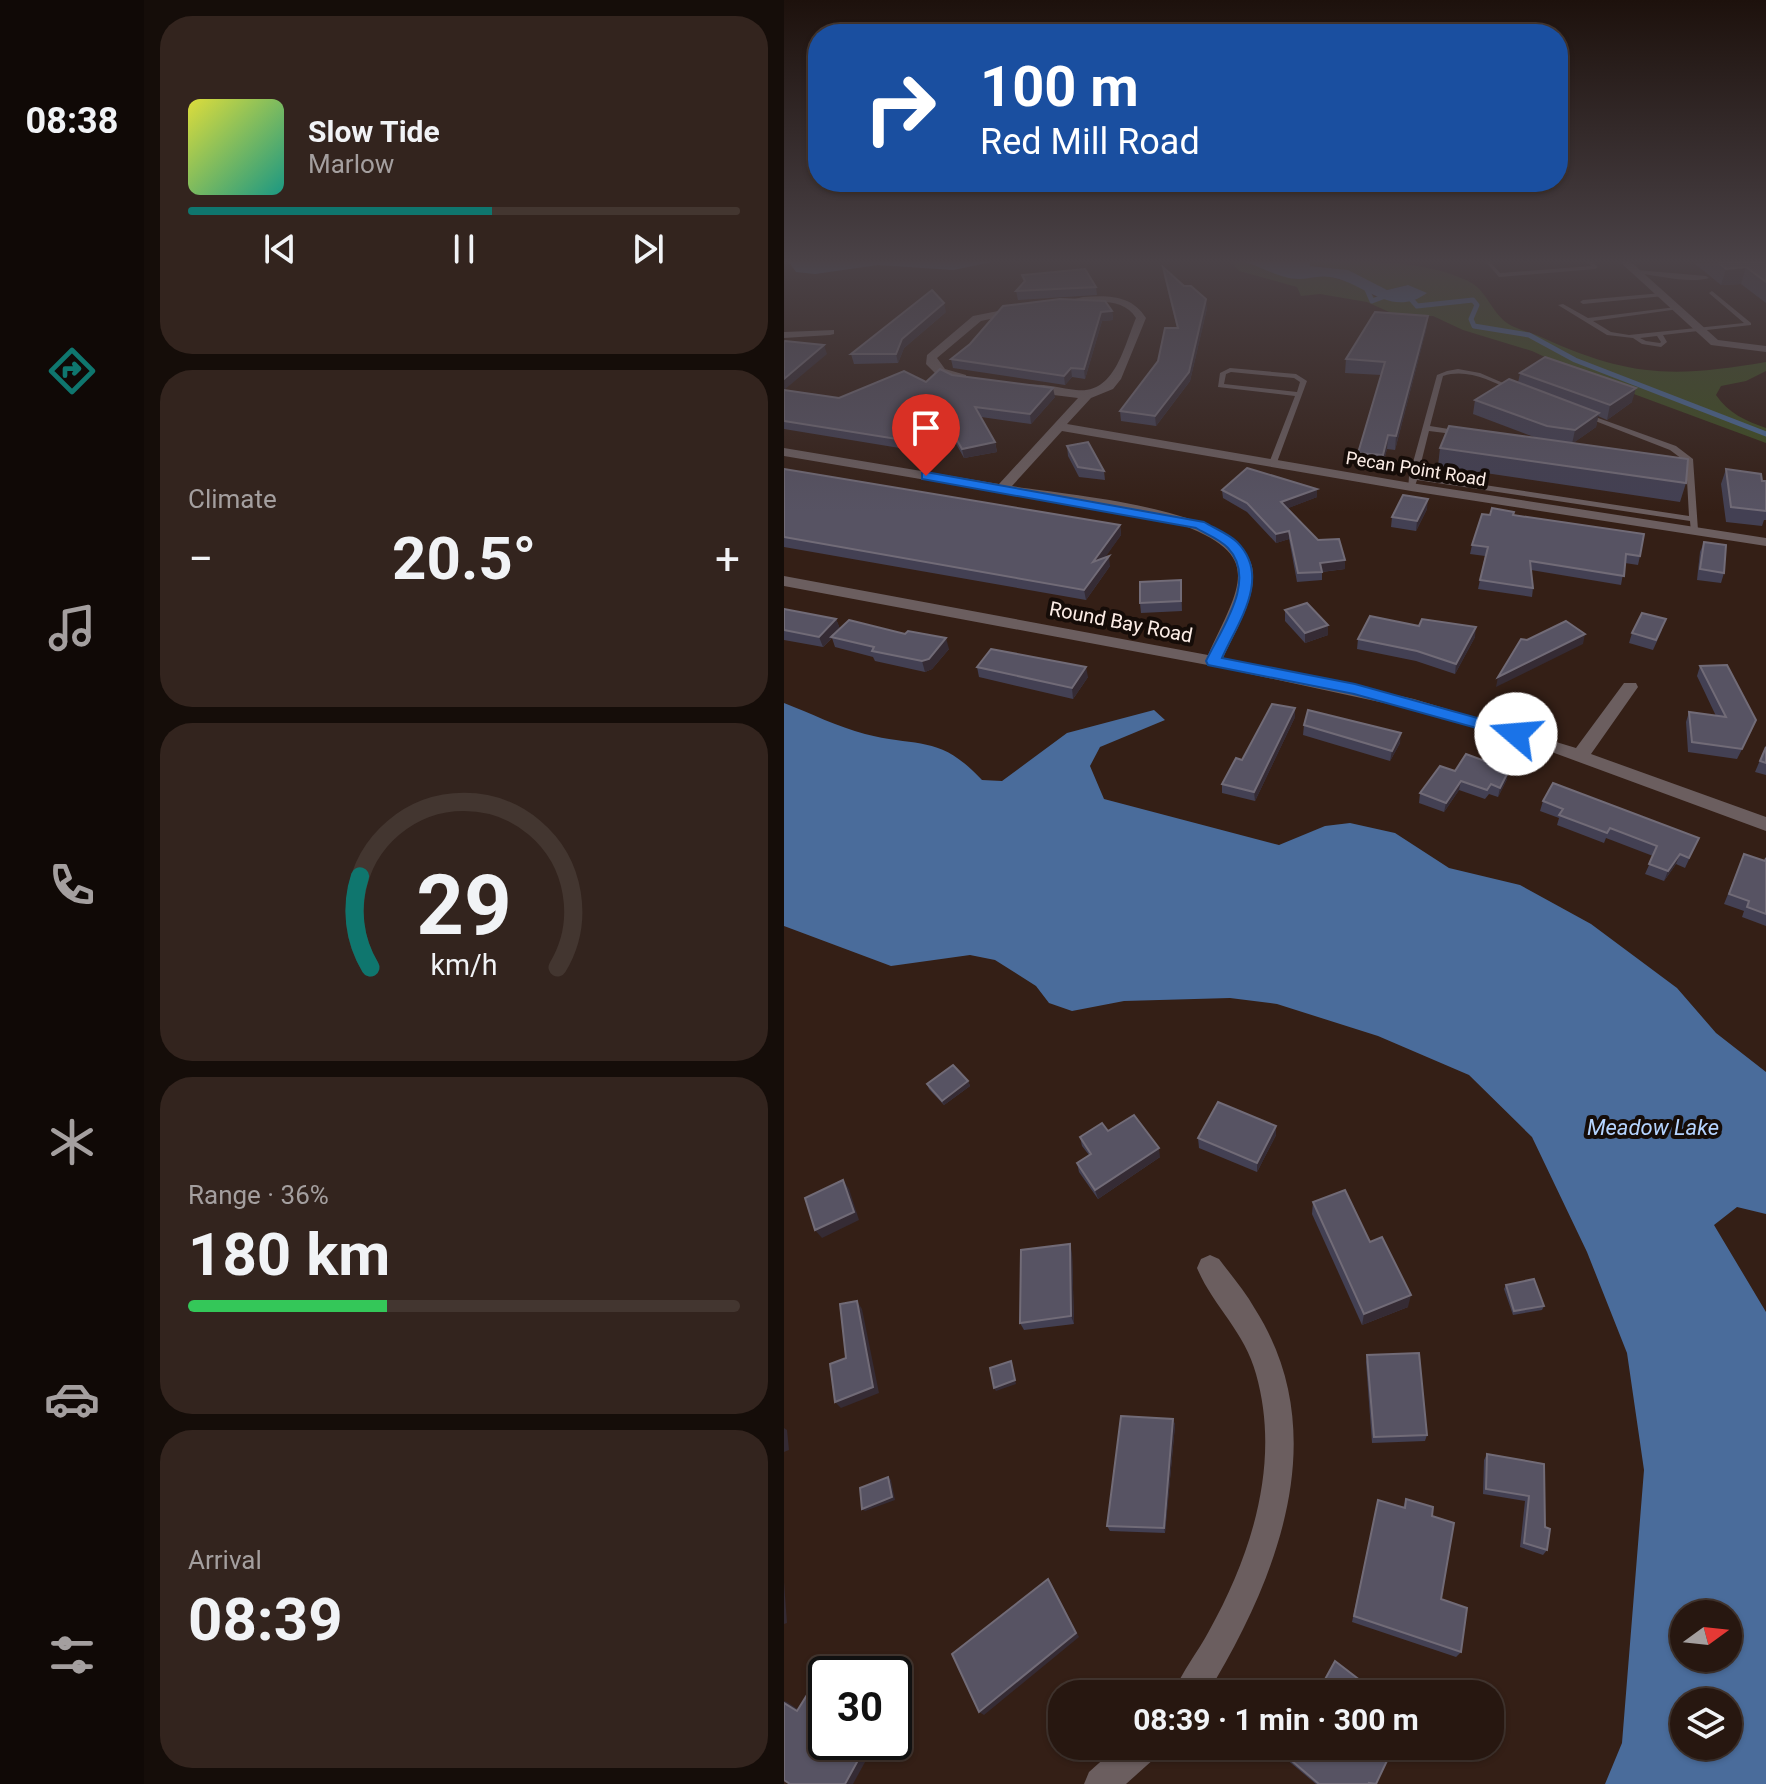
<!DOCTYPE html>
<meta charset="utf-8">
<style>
body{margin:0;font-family:Roboto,sans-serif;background:#33241e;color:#f1f3f6;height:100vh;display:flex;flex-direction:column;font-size:30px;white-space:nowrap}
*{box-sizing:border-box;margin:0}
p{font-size:26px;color:#a49f9f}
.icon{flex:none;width:44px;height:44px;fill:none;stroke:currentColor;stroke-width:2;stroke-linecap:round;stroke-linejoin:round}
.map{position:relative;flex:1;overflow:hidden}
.drawer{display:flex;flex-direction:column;gap:16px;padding:16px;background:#150d09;width:640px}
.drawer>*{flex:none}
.guide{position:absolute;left:24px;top:24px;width:760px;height:168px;border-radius:32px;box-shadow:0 2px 6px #0004,0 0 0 2px #433630;background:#1a4fa0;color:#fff;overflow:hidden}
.needle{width:52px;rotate:75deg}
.fabs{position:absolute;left:886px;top:1600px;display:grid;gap:16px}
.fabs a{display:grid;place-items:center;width:72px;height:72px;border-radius:50%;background:#271710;box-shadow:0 2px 6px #0004,0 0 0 2px #433630;font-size:40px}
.speed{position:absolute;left:24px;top:1656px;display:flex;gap:16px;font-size:40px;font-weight:700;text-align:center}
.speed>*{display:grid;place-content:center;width:104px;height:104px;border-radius:50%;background:#271710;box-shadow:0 2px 6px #0004,0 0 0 2px #433630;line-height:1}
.speed .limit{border:4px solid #111;border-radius:12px;background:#fff;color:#111}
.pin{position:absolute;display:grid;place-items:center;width:68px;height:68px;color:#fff;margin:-82px -34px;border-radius:50% 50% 50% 0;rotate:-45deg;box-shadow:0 0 8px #0007}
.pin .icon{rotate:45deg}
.me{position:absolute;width:88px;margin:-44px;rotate:288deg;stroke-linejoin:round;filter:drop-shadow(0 0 6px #0008)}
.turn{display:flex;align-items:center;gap:28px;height:168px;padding:0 40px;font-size:36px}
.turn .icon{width:104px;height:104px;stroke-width:2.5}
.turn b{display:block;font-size:56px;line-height:68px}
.big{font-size:60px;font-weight:700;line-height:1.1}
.drawer .widget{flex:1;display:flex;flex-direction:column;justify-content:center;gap:12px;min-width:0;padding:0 28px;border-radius:32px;background:#33241e}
.drawer .dial{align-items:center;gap:0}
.dial svg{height:208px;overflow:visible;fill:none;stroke:#433630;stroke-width:7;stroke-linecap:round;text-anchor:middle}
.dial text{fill:#f1f3f6;stroke:none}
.song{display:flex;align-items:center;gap:24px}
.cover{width:96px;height:96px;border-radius:12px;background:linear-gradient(135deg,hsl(60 70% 55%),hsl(170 70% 35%))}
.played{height:8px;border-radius:4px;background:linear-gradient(90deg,#0f766e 55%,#433630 55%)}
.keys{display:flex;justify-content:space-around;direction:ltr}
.heat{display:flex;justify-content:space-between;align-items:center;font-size:44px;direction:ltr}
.charge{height:12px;border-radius:6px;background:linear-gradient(90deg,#34c759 36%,#433630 0)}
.trip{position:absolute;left:264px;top:1680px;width:456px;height:80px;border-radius:32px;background:#271710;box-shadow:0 2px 6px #0004,0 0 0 2px #433630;font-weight:700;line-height:80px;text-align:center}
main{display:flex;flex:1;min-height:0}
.tabs{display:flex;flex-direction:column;width:144px;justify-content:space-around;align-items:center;background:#100906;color:#a49f9f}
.tabs .icon{width:56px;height:56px}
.tabs .current{color:#0f766e}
.tabs b{font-size:36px;color:#f1f3f6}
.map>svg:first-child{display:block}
.green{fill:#3e4e20}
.water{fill:#4a6c9b;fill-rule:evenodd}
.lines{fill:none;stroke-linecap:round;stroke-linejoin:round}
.stream{stroke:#4a6c9b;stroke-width:5}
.lane{fill:#6b5e5f;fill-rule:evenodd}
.street{fill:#6b5e5f;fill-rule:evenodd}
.wall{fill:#434053}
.shaded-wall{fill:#352b34}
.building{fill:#575363;stroke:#716b77;stroke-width:2}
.route{fill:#1a73e8;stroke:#114b97;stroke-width:2}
.labels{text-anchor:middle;stroke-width:8;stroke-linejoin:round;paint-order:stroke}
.far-street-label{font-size:18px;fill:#fcede6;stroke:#150c08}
.street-label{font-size:20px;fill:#fcede6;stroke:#150c08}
.water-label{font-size:22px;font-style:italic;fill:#b5d4ff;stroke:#150c08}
</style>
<main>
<nav class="tabs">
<b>08:38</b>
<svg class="icon current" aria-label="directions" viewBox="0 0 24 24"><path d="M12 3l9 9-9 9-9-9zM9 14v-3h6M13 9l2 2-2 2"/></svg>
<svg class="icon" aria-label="music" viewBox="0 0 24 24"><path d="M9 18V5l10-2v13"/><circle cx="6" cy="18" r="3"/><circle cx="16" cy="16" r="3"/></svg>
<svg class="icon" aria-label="phone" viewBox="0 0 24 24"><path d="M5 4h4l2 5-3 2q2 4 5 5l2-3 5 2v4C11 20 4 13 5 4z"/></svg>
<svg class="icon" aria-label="climate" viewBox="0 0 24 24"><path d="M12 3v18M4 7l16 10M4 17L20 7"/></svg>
<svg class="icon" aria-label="car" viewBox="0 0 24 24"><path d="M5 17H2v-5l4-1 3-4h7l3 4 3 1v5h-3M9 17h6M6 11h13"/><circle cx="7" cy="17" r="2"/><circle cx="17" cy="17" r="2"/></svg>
<svg class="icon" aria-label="filters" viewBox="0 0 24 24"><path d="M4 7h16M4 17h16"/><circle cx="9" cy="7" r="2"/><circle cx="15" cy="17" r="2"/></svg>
</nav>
<section class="drawer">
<div class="widget">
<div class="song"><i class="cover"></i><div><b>Slow Tide</b><p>Marlow</p></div></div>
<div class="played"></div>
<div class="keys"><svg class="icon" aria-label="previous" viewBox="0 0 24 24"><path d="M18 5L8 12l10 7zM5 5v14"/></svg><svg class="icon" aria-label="pause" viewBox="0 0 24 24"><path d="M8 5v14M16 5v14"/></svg><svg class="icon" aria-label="next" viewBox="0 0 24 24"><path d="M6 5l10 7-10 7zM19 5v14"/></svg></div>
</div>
<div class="widget"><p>Climate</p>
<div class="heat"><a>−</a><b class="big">20.5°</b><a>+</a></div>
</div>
<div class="widget dial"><svg viewBox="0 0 100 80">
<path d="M14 69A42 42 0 1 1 86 69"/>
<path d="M14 69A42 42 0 0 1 10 34" stroke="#0f766e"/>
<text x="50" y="56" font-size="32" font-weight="700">29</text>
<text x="50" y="72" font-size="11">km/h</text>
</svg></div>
<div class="widget"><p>Range · 36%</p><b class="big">180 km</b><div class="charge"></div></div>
<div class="widget"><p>Arrival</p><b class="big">08:39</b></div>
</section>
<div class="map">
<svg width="982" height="1784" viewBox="0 0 982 1784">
<rect width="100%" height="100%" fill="#341f16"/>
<path class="green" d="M447,262H461L511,279L543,276L578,286L591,297L624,285L603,290L541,267L526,266V262C579,262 632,258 682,280C703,289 706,311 723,323C733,330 747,332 757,337C845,377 888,378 982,362V371L962,381L937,386L932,395C944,413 962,421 982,428V443L804,377L748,351L679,330L649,316H614L583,302L536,294L517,296L513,287L455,271Z"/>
<g class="water">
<path d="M5,262H208L169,270L94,265L31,274L12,272Z"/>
<path d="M461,262H526V266L564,270L603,290L624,285L643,293C607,319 582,283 546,277C535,275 525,279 514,279C498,279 477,267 461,262Z"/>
<path d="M0,703C26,713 54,727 81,734C136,748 155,734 198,780L218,781L283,733L370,710L381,720L316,747L306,766L320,799L495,845L541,826L566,823L611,833L665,868L736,885L807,924L893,988L932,1033L982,1072V1214L953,1207L930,1225L982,1312V1784H821L838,1743L860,1470L843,1353L803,1252L748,1137L685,1075L594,1036L493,1004L446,998L340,1001L288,1011L265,1003L252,986L211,960L186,955L107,966L0,926ZM900,1614H944V1658H900ZM900,1702H944V1746H900Z"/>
</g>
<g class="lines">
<g class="stream">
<path d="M581,285L588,301L607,294"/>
<path d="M631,295L627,299L633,306L689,300L693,305L687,319L690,326L745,335L791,360L982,434"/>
</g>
<g class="lane">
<path d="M702,262H706L716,273L807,266L803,262H809L814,267L811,269L715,277Z"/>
<path d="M853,270L922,276L925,278C905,284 873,275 851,273Z"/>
<path d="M928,291L967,323V325L879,335L883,342L877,347L858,344L849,338L823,335L774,305L779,304L804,318L892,307L895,309L809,321L827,332L845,335L960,323L926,294L925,293ZM873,336L877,342L876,343L862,341L856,338Z"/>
<path d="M878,293L880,294V296L799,304L796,302L799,300Z"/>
<path d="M446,368L512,374L523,381L492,465L485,463L511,396L434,387L436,373ZM447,372L510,378L516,382L513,392L440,384L442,374Z"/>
<path d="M674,369L696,373L733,389L728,390C706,381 683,368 659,376L646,426L677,431L681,433L677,435L645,431L634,475L905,516L902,462L886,450L801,417V415L803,414L892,446L909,459L914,530L907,532L906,521L633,480L630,489H624L625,477L653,375L663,371Z"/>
</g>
<g class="street">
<path d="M836,262H847L934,340L982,346V352L927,345Z"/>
<path d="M299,297C324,295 348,295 362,318L337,379L329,389L307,398L283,424L627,483L982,538V546L627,491L278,431L228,486C280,495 464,507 469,572C471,601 450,633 439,658L630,699L792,748L840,683H852L854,687L807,754L982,817V831L746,744L628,709L429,666L0,586V576L424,655C458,582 481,554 390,522L0,456V448L215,484L294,398L245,392L239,388L241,385C257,383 275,388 292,390C331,395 340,346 352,318C337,294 301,303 278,306L273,303Z"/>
<path d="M239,306L244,309L243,311L197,321L153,358L161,369L182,375V381L153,375L142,364L143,355L189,316Z"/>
<path d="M50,330V334L46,335L0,338V332Z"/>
<path d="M426,1255L435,1259C447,1275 461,1291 471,1309C551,1435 493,1579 423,1694H389C398,1671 414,1652 425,1631C468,1554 497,1462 472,1374C461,1332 429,1306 413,1268L417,1259Z"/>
<path d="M334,1746H376L371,1758L342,1784H300L305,1772Z"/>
</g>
</g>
<g class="wall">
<path d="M982,262V303L957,284L937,285L910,263Z"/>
<path d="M379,267L423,308L406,381L372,426L337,421L336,411L374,361L393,328L380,276Z"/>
<path d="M238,275L312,287L313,295L234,300L232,291L240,283Z"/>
<path d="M328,311L329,320L318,321L301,379L288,377L281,385L169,368L167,359Z"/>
<path d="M162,312L120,348L114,363L70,364L67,354Z"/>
<path d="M644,316L642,330L611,450L603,449L597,470L573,467L574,453L597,375L561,373L562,359Z"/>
<path d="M736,373L848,402L823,420L814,416L812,427L789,443L902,483L896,502L654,466L656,448L755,439L689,414L691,400L734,383Z"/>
<path d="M168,375L271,397L247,424L197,417L211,442L213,452L180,458L166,433L146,453L0,429V390L55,398L142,382Z"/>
<path d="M283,446L320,471L321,480L295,477L284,456Z"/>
<path d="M0,469L336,525L337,535L320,558L326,566L302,600L0,547Z"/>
<path d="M942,469L982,481V520H980L978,526L942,522L937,484Z"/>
<path d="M533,489V497L504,508L561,569L538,572V580L513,582L505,539L492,543L463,512L439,498L438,490Z"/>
<path d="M643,509L632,531L607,527L608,517Z"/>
<path d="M706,515H729L856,556L854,565L841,563L837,585L747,570L749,588L748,597L694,589L701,556L686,554L688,545Z"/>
<path d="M920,542L940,573L937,583L913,580L916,552Z"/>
<path d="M397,580L398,611L357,613L356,603Z"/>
<path d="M0,609L52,619L56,629L165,649L148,669L141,672L91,661L89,657L51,647L48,638L39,647L0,640Z"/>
<path d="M501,610L544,625V635L521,643L501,621Z"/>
<path d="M635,626L691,637L671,674L632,661L573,649L574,639Z"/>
<path d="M878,630L869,650L845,643L848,633Z"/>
<path d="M916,666L968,730L953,759L904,752L902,722L905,712L932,716L913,676Z"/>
<path d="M193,667L304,677L289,699L195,677Z"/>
<path d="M511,717L471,801L438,793V784L458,760Z"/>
<path d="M520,725L616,743L606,761L519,735Z"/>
<path d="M982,746V775L971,772Z"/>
<path d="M671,771L723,779L714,797L705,794L701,799L675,790L660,812L635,803L636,793Z"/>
<path d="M759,801L915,838L901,868L892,864L880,881L861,874L869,856L822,838L820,843L773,825L775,818L756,811Z"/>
<path d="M960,854L980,861L982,857V926L958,917L960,911L940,904Z"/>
<path d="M184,1081L186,1086L160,1105L145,1089L143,1084Z"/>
<path d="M324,1131L376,1157L314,1199L295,1172L293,1163L305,1155L298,1146L296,1137Z"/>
<path d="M492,1135L473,1172L415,1148L414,1138Z"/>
<path d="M529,1202L586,1242L624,1307L578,1325L528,1214Z"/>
<path d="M288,1253L290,1324L240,1330L236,1323Z"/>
<path d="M722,1285L760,1306L758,1310L729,1315L720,1289Z"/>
<path d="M583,1355L643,1435L641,1441L588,1443L582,1362Z"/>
<path d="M389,1419L391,1425L381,1533L326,1531L323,1526Z"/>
<path d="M703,1454L760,1464L761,1527L763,1550L759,1555L736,1547L741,1501L699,1494L700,1460Z"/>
<path d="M622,1499L648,1516L657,1599L677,1652L672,1657L568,1622L594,1500L619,1508Z"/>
<path d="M501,1755L592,1784H532L501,1758Z"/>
</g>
<g class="shaded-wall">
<path d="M962,267L957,284L937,285L942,269Z"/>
<path d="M422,299L423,308L406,381L372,426L371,416Z"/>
<path d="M160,303L162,312L120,348L114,363L112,354L118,339Z"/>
<path d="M328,311L329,320L318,321L301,379L300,369L317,312Z"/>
<path d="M644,316L642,330L611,450L612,436Z"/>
<path d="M40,345L43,354L0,390V379Z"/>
<path d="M287,368L288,377L281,385L280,376Z"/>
<path d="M269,388L271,397L247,424L246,414Z"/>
<path d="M852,388L848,402L823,420L826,405Z"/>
<path d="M815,413L812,427L788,444L791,430Z"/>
<path d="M164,424L166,433L146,453L144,444Z"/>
<path d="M604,435L603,449L597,470L599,455Z"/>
<path d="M211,442L213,452L180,458L178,449Z"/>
<path d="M533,489V497L497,511V502Z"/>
<path d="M644,499L643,509L632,531L633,521Z"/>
<path d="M336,525L337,535L311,572L309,562Z"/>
<path d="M505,531V539L492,543V534Z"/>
<path d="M325,556L326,566L302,600L300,590Z"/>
<path d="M561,560V569L536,572V563Z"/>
<path d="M52,619L56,629L39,647L35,637Z"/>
<path d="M544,625V635L521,643V633Z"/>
<path d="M692,627L691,637L671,674L672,664Z"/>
<path d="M801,634L799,644L712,687L714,677Z"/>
<path d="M162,638L165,649L148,669L141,672L138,661Z"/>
<path d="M302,667L304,677L289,699L288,688Z"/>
<path d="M511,708V717L471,801L470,792Z"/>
<path d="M617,733L616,743L606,761L608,751Z"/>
<path d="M725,770L723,779L714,797L716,788Z"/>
<path d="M677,781L675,790L660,812L662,803Z"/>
<path d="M896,854L892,864L880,881L884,871Z"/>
<path d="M184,1081L186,1086L160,1105L158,1101Z"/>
<path d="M492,1126V1135L473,1172V1163Z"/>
<path d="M375,1148L376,1157L314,1199L311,1190Z"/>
<path d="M59,1180L65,1189L75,1220L38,1238L31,1230Z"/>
<path d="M286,1244L288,1253L290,1324L287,1316Z"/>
<path d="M627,1295L624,1307L578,1325L580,1314Z"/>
<path d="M73,1301L78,1309L95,1393L57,1408L51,1402L89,1387Z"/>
<path d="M227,1361L232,1384L212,1391L210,1388Z"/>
<path d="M389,1419L391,1425L381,1533L380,1528Z"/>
<path d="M0,1428L3,1430L5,1450L0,1452Z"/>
<path d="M104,1477L107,1480L111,1500L81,1511L78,1509Z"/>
<path d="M264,1579L267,1583L295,1637L200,1715L195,1712Z"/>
<path d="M0,1582L3,1623L0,1624Z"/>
<path d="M23,1695L31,1698L42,1705V1707Z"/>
<path d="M0,1701L3,1702L21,1714L13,1711L0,1703Z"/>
<path d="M84,1742H92L69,1784H61Z"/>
</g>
<g class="building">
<path d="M934,262H982V282L962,267L942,269Z"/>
<path d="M379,267L400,286H407L422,299L405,372L371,416L336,411L374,361L381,328H394Z"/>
<path d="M301,269L312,287L232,291L241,281L238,275Z"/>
<path d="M148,290L160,303L118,339L112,354H67Z"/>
<path d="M276,299L321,301L328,311L317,312L300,369L287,368L280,376L167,359L186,344L219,306Z"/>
<path d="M591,312L644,316L612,436L604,435L599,455L574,453L601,362L562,359Z"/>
<path d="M1,341L40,345L0,379V342Z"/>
<path d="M761,357L852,388L826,405L736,373Z"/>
<path d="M156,369L168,375L269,388L246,414L191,407L211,442L178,449L164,424L144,444L0,421V390L55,398L120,371L142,382Z"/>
<path d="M725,379L815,413L791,430L763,426L691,400Z"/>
<path d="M665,426L904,459L902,483L656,448Z"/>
<path d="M304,442L320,471L294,467L283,446Z"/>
<path d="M463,468L533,489L497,502L534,540L555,539L561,560L536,563L538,572L514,573L505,531L492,534L463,503L438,490Z"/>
<path d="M0,469L336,525L309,562L325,556L300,590L0,537Z"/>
<path d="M942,469L977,474L978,481H982V511L947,507Z"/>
<path d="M619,495L644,499L633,521L608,517Z"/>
<path d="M708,508L730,512L729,515L860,534L856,556L842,554L840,576L746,561L749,588L696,580L704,547L688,545L698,514L706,515Z"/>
<path d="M920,542L942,545L940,573L916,569Z"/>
<path d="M397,580V601L356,603V582Z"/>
<path d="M523,603L544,625L521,633L501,610Z"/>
<path d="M0,609L52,619L35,637L0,630Z"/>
<path d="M858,613L882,619L872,640L848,633Z"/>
<path d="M586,616L635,626L638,619L692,627L672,664L633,651L574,639Z"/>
<path d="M65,620L121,634L124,631L162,638L145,659L138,661L88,651L90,647L47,637Z"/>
<path d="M782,621L801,634L714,677L737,639L743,640Z"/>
<path d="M207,649L302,667L288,688L193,667Z"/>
<path d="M943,665L972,720L958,749L908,742L905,712L942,717L916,666Z"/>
<path d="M488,704L511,708L470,792L438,784L452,758L458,760Z"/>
<path d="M524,710L617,733L608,751L520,725Z"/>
<path d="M982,747V763L976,761Z"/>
<path d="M682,754L725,770L716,788L707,784L703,790L677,781L662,803L636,793L656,766L671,771Z"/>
<path d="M769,783L915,838L905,858L896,854L884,871L865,864L873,846L826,828L823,833L775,815L779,809L759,801Z"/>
<path d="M960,854L981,861L982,858V914L963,907L965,901L945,894Z"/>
<path d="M169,1065L184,1081L158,1101L143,1084Z"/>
<path d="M434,1102L492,1126L473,1163L414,1138Z"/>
<path d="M350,1115L375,1148L311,1190L293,1163L307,1154L296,1137L318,1123L324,1131Z"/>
<path d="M59,1180L70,1212L31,1230L21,1198Z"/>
<path d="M561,1190L586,1242L598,1237L627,1295L580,1314L529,1202Z"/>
<path d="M286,1244L287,1316L236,1323L237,1250Z"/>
<path d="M750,1279L760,1306L730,1311L722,1285Z"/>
<path d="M73,1301L89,1387L51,1402L46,1364L62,1358L56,1304Z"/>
<path d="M635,1353L643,1435L590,1437L583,1355Z"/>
<path d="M227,1361L231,1380L210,1388L206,1368Z"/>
<path d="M337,1416L389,1419L380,1528L323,1526Z"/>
<path d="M703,1454L760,1464L761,1527L766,1529L763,1550L740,1543L745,1496L702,1489Z"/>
<path d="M104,1477L108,1497L78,1509L76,1488Z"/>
<path d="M622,1499L649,1507L648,1516L670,1523L657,1599L683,1608L677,1652L570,1616L594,1500L621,1508Z"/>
<path d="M264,1579L292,1633L195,1712L168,1654Z"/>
<path d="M551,1661L594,1694H533Z"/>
<path d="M23,1695L42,1707V1742H84L61,1784H6L0,1780V1703L13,1711Z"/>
<path d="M506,1746H610L592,1784L585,1783V1784H535L501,1755Z"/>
</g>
<linearGradient id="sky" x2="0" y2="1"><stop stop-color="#1d110c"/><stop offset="0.51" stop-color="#4a4247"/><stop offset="1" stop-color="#4a4247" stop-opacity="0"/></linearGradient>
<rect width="982" height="512" fill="url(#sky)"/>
<path class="route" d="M142,472L420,522C430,528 445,534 453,542C488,577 454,622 438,658L571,684L737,730L740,734L732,739L570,694L424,665L422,661C437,629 474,580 444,548C436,539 422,534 412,528L138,479V473Z"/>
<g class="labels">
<g class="far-street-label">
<text transform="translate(632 469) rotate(9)" y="6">Pecan Point Road</text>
</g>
<g class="street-label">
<text transform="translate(337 622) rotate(11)" y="7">Round Bay Road</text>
</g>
<g class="water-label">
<text x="869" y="1135">Meadow Lake</text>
</g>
</g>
</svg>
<div class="fabs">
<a><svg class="needle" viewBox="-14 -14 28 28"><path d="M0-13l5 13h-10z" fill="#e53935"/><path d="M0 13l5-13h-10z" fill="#a49f9f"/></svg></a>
<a><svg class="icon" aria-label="layers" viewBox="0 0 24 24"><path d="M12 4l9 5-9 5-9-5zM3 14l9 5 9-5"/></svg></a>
</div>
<div class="speed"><div class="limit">30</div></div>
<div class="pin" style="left:142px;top:476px;background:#d93025"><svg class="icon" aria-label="arrive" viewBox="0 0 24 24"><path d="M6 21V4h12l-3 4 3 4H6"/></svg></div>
<svg class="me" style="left:732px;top:734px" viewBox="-20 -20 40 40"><circle r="19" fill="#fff"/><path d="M0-13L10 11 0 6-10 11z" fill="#1a73e8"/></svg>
<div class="trip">08:39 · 1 min · 300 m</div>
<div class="guide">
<div class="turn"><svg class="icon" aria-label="right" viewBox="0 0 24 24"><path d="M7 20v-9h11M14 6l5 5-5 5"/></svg><div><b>100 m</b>Red Mill Road</div></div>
</div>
</div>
</main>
